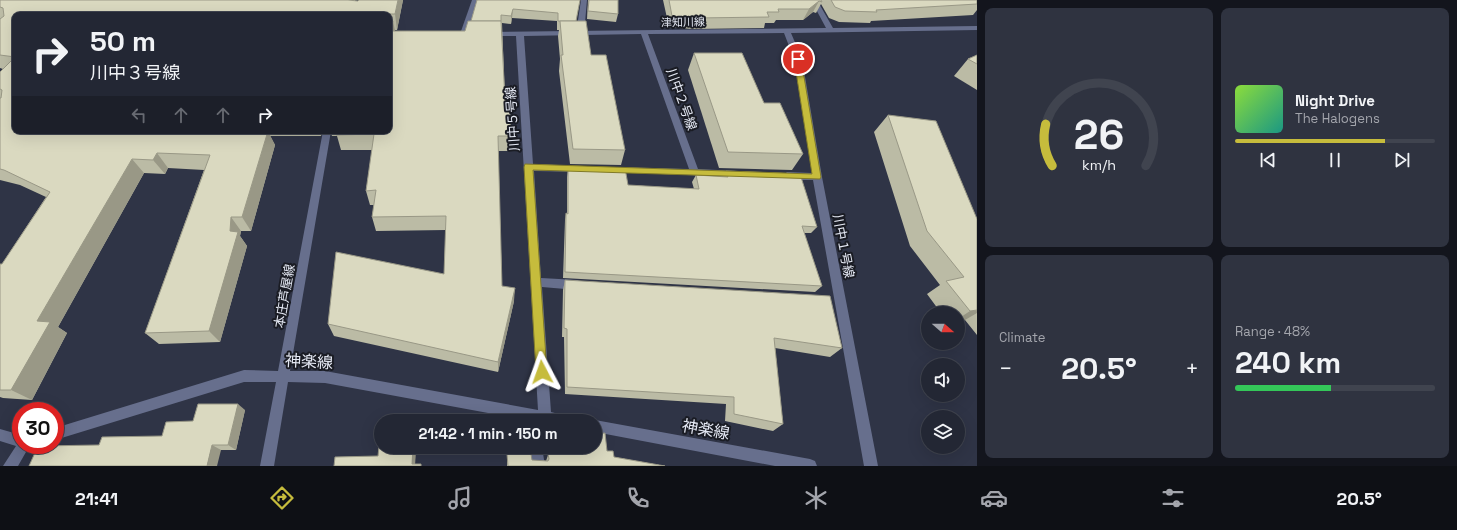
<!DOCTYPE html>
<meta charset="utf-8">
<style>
body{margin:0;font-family:"Space Grotesk","Noto Sans JP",sans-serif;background:#2f3340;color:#f1f3f6;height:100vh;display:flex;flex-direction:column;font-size:15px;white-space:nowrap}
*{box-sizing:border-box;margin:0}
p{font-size:13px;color:#a3a5ac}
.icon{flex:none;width:22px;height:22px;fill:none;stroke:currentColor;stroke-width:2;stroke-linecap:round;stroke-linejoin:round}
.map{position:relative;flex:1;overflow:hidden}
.side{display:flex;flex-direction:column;gap:8px;padding:8px;background:#13151d;width:480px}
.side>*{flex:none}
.banner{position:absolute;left:12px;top:12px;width:380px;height:122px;border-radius:8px;box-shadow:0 4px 16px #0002,0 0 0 1px #40444f;background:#232734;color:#f1f3f6;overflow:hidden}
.needle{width:26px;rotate:110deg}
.fabs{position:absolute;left:921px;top:306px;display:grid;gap:8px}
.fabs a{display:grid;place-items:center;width:44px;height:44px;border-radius:50%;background:#232734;box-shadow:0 4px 16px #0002,0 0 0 1px #40444f;font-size:20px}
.speed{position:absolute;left:12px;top:402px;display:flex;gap:8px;font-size:20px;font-weight:700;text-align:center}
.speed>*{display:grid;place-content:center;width:52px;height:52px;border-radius:50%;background:#232734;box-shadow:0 4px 16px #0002,0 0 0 1px #40444f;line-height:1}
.speed .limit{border:6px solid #d22;background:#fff;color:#111}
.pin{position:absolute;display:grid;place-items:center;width:34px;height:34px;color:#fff;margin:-17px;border:2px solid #fff;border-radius:50%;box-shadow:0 1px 4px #0007}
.me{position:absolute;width:44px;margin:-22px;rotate:356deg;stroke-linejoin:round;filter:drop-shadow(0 0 3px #0008)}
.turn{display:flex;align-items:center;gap:14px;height:84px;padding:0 12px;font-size:18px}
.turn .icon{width:52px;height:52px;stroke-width:2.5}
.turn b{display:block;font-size:28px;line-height:34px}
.lanes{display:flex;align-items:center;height:38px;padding:0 12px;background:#0003;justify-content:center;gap:20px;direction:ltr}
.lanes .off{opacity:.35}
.big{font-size:30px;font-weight:600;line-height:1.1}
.side .widget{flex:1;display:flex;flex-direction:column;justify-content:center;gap:6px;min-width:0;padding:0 14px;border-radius:8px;background:#2f3340}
.side .dial{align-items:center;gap:0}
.dial svg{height:104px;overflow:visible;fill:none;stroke:#40444f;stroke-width:7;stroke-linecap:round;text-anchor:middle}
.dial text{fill:#f1f3f6;stroke:none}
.song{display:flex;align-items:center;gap:12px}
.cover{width:48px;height:48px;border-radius:6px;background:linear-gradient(135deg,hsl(90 70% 55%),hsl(170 70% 35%))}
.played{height:4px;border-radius:2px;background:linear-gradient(90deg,#c6bc3c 75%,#40444f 75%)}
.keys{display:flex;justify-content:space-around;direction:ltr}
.heat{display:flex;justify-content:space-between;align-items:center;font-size:22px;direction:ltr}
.charge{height:6px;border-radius:3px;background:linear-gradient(90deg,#34c759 48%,#40444f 0)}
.side .tiles{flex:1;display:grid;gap:8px;grid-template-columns:repeat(2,1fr)}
.trip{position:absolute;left:374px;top:414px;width:228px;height:40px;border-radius:20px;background:#232734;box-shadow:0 4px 16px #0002,0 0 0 1px #40444f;font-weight:600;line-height:40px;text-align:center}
.menu{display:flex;height:64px;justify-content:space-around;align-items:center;background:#0e1015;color:#a3a5ac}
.menu .icon{width:28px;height:28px}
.menu .current{color:#c6bc3c}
.menu b{font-size:18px;color:#f1f3f6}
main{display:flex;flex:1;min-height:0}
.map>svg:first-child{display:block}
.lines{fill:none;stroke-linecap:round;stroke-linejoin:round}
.service{fill:#676f8d;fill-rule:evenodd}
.minor{fill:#676f8d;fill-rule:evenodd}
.wall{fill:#bbbba5}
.shaded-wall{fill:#999886}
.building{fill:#dad9c0;stroke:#999886}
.route{fill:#c6bc3c;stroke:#817a27}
.labels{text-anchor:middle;stroke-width:4;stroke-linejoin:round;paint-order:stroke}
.far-street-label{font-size:11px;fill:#e5e9f4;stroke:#1a1c24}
.street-label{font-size:13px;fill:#e5e9f4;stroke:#1a1c24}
.near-street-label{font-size:16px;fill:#e5e9f4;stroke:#1a1c24}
</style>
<main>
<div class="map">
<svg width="977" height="466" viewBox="0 0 977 466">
<rect width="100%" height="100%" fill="#2f3446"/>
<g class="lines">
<g class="service">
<path d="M472,0H478L468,34L464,36L460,34Z"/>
<path d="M581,0H587L584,34L580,36L576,34Z"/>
<path d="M530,447H542L545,466H531Z"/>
</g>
<g class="minor">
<path d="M811,0H817L833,28L977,26V30L791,33L802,59L822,177L878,466H864L813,180H787L782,176L787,172L812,173L794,59L784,33L648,34L698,169L737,171L742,174L737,177L610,172L608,170L613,167L689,169L641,34L524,36L533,164L585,166L590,169L585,172L534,171L541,278L577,280L581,282L582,285L581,288L577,290L542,287L551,412L570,417L572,421H532L325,383L288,382L274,466H260L276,382H244L55,440V428L244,370L278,371L323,131H331L290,371H325L538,410L516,36H489L485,34L489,32L826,28Z"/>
<path d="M595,420L810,459L815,461L817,466H775L595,432V421H592Z"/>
<path d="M0,429L21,435V445H30L18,466H3L16,446L0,441Z"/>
</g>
</g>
<g class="wall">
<path d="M0,0H355V1H358L359,0H403L397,30H395V31H465L471,21L477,0H580L576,21L591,55L625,150L621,165L570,164L559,71L560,59L558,36L559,30H557V21L512,18L511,24L502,23L505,100L511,136L510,151H498L502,286L514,301L498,372L334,336L328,324L444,274L446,230L376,231L372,217L374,205H370L366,191L372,150H341L337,136H332L330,131H389V15H15V131H322L321,136H270L275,145L251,231H241L240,236L247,246L220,342L159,344L145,333L204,170L168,168L165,174L144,173L58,327L67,333L32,400L3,398L0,397V264H2L46,197L20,185L0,180V72L3,69L0,68Z"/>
<path d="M588,0H618V14L616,22L587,19Z"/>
<path d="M663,0H977V10L973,15L871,21L870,23L839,22L829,18L821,4L816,13L813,12L803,20H776L774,23H765L764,28L692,29L669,27Z"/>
<path d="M694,53L764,103L803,154L792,170L719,168L688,70Z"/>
<path d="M977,55V90L954,76L968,59Z"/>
<path d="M888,115L977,219V335L965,320L958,322V313H941L927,294L940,285L910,246L874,132Z"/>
<path d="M573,167L628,185L694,189L692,182L696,175L724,176L726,171L817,227L811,233H804L822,286L815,292L563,278L565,220L566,213H567V177L568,170H572Z"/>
<path d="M565,280L842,348L830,357L775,348L783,424L773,431L725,421L726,404L565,394L564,337H562L563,290Z"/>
<path d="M245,410L236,450H221L99,445L162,436L193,421Z"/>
<path d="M548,447H595L607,451L614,457L665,466H507V454L532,460L546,461L548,455Z"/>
</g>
<g class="shaded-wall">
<path d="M398,0H403L397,30L395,14Z"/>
<path d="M819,1L813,12L803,20L809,9Z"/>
<path d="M513,9L512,18L511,24V16Z"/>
<path d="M393,21L396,36L391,31Z"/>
<path d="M268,131L275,145L251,231L242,217Z"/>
<path d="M319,131H322L321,136Z"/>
<path d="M157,153L168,168L165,174L153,160Z"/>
<path d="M132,159L144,173L58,327L67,333L32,400L11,390L37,321Z"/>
<path d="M231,217L241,231L240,236L247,246L220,342L209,331Z"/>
<path d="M515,288L514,301L498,372V362Z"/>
<path d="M977,310V313L965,320L958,322V319L970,311Z"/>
<path d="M238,404L245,410L236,450L228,445Z"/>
<path d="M212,445L221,450L217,466H207Z"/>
<path d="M413,447H414L416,451L415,466L412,464Z"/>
</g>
<g class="building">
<path d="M0,0H348L358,1L359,0H398L395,14H386L385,15H15V131H268L242,217H231L230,231L238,232L209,331L145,333L210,155L157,153L153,160L132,159L37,321L50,322L11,390H0V264H2L50,192L4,170L0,169V98H1L2,90L0,89V72L15,57L0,55V19L4,16L3,8L0,7Z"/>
<path d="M477,0H580L576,21H558V13L513,9L511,16L501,15V21H471Z"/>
<path d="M589,0H618V14L588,11Z"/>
<path d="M669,0H821L822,2L819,1L809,9H778L779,12H767L769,17L696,18L672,16Z"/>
<path d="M831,0H977V4L876,10L877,12L845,11L835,7Z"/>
<path d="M389,21H393L391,31H465L468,21H501L505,100H509L511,136H498L502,286L515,288L498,362L328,324L336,252L444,274L446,216L372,217L376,190L366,191L374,134L336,135L337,131H389Z"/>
<path d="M560,21H586L591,55H606L625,150L573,149L561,55H563Z"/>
<path d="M694,53H742L764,103H780L803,154L728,152Z"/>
<path d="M977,55V64L968,59Z"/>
<path d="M888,115L936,121L977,219V310L970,311L946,281L964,277L927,231Z"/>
<path d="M573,167L625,168L628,185L699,189L696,175L728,177L726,171L800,174L817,227L802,226L822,286L565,272L566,213L568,214V170H573Z"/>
<path d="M565,280L830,296L842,348L774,338L783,424L734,414V397L567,387V329L564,328Z"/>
<path d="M198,404H238L228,445H212L207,466H29L38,446L99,445L102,437L162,436L166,422L193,421Z"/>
<path d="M605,433L607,451H613L614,457L665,466H508L507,454H531L532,460L548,461L549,459L548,454H551V447H595V434Z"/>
<path d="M381,445V447H413L412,464H421V466H334L335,457L378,456L379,446Z"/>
</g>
<path class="route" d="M795,57H798L801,59L821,177L820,179L533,170L547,372L546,376L542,377L538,376L536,372L524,167L525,164L812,174L794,59Z"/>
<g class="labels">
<g class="far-street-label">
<text transform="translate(683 22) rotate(-1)" y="4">津知川線</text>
</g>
<g class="street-label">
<text transform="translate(682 99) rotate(70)" y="5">川中２号線</text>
<text transform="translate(512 119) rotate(-94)" y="5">川中５号線</text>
<text transform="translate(844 246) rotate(79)" y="5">川中１号線</text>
<text transform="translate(284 296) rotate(-80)" y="5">本庄芦屋線</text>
</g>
<g class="near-street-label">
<text transform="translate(309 361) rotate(3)" y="6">神楽線</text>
<text transform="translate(706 429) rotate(10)" y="6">神楽線</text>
</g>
</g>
</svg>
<div class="fabs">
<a><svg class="needle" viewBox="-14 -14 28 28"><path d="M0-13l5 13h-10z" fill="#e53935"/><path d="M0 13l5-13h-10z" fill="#a3a5ac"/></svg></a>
<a><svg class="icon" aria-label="sound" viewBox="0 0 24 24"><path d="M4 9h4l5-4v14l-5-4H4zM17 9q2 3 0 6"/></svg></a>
<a><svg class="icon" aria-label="layers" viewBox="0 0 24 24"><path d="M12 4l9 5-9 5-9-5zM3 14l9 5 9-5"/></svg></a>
</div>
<div class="speed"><div class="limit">30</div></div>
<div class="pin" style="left:798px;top:59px;background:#d93025"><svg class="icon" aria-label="arrive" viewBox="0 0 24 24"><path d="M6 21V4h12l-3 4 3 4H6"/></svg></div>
<svg class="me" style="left:542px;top:372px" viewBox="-20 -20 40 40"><path d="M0-17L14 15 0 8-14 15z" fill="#c6bc3c" stroke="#fff" stroke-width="4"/></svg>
<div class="trip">21:42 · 1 min · 150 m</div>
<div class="banner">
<div class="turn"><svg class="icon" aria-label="right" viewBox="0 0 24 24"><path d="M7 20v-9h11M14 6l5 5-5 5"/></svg><div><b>50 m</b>川中３号線</div></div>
<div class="lanes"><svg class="icon off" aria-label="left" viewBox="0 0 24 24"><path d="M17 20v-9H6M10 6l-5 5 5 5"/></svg><svg class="icon off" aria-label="ahead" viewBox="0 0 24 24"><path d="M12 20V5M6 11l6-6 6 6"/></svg><svg class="icon off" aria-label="ahead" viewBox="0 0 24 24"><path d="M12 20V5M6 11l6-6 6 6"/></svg><svg class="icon" aria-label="right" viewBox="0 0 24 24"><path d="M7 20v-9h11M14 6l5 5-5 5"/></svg></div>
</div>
</div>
<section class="side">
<div class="tiles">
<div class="widget dial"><svg viewBox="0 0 100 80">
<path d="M14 69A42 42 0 1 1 86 69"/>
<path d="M14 69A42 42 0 0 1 9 37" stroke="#c6bc3c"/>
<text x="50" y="56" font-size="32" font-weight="700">26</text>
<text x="50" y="72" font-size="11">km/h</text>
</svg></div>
<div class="widget">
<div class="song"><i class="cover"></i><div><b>Night Drive</b><p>The Halogens</p></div></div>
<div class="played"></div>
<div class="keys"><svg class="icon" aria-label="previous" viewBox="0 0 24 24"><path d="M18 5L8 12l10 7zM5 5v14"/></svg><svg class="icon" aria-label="pause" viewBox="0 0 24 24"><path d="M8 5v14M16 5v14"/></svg><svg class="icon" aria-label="next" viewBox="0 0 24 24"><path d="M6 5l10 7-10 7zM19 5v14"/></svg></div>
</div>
<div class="widget"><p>Climate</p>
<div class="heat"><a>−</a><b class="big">20.5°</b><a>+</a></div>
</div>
<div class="widget"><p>Range · 48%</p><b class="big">240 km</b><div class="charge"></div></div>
</div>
</section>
</main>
<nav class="menu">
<b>21:41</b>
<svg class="icon current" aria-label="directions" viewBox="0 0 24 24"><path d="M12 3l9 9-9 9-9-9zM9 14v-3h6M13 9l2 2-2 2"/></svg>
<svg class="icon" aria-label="music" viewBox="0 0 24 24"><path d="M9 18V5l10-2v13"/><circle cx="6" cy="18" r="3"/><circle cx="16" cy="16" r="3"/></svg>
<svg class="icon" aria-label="phone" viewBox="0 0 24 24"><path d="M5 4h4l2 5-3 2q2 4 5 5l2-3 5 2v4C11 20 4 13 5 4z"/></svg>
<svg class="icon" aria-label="climate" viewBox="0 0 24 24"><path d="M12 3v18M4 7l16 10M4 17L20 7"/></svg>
<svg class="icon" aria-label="car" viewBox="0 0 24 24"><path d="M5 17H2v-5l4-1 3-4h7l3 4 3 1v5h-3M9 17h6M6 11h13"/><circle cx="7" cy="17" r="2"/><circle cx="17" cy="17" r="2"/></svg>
<svg class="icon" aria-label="filters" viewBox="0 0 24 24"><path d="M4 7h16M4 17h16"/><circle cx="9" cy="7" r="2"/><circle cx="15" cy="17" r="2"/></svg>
<b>20.5°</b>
</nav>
